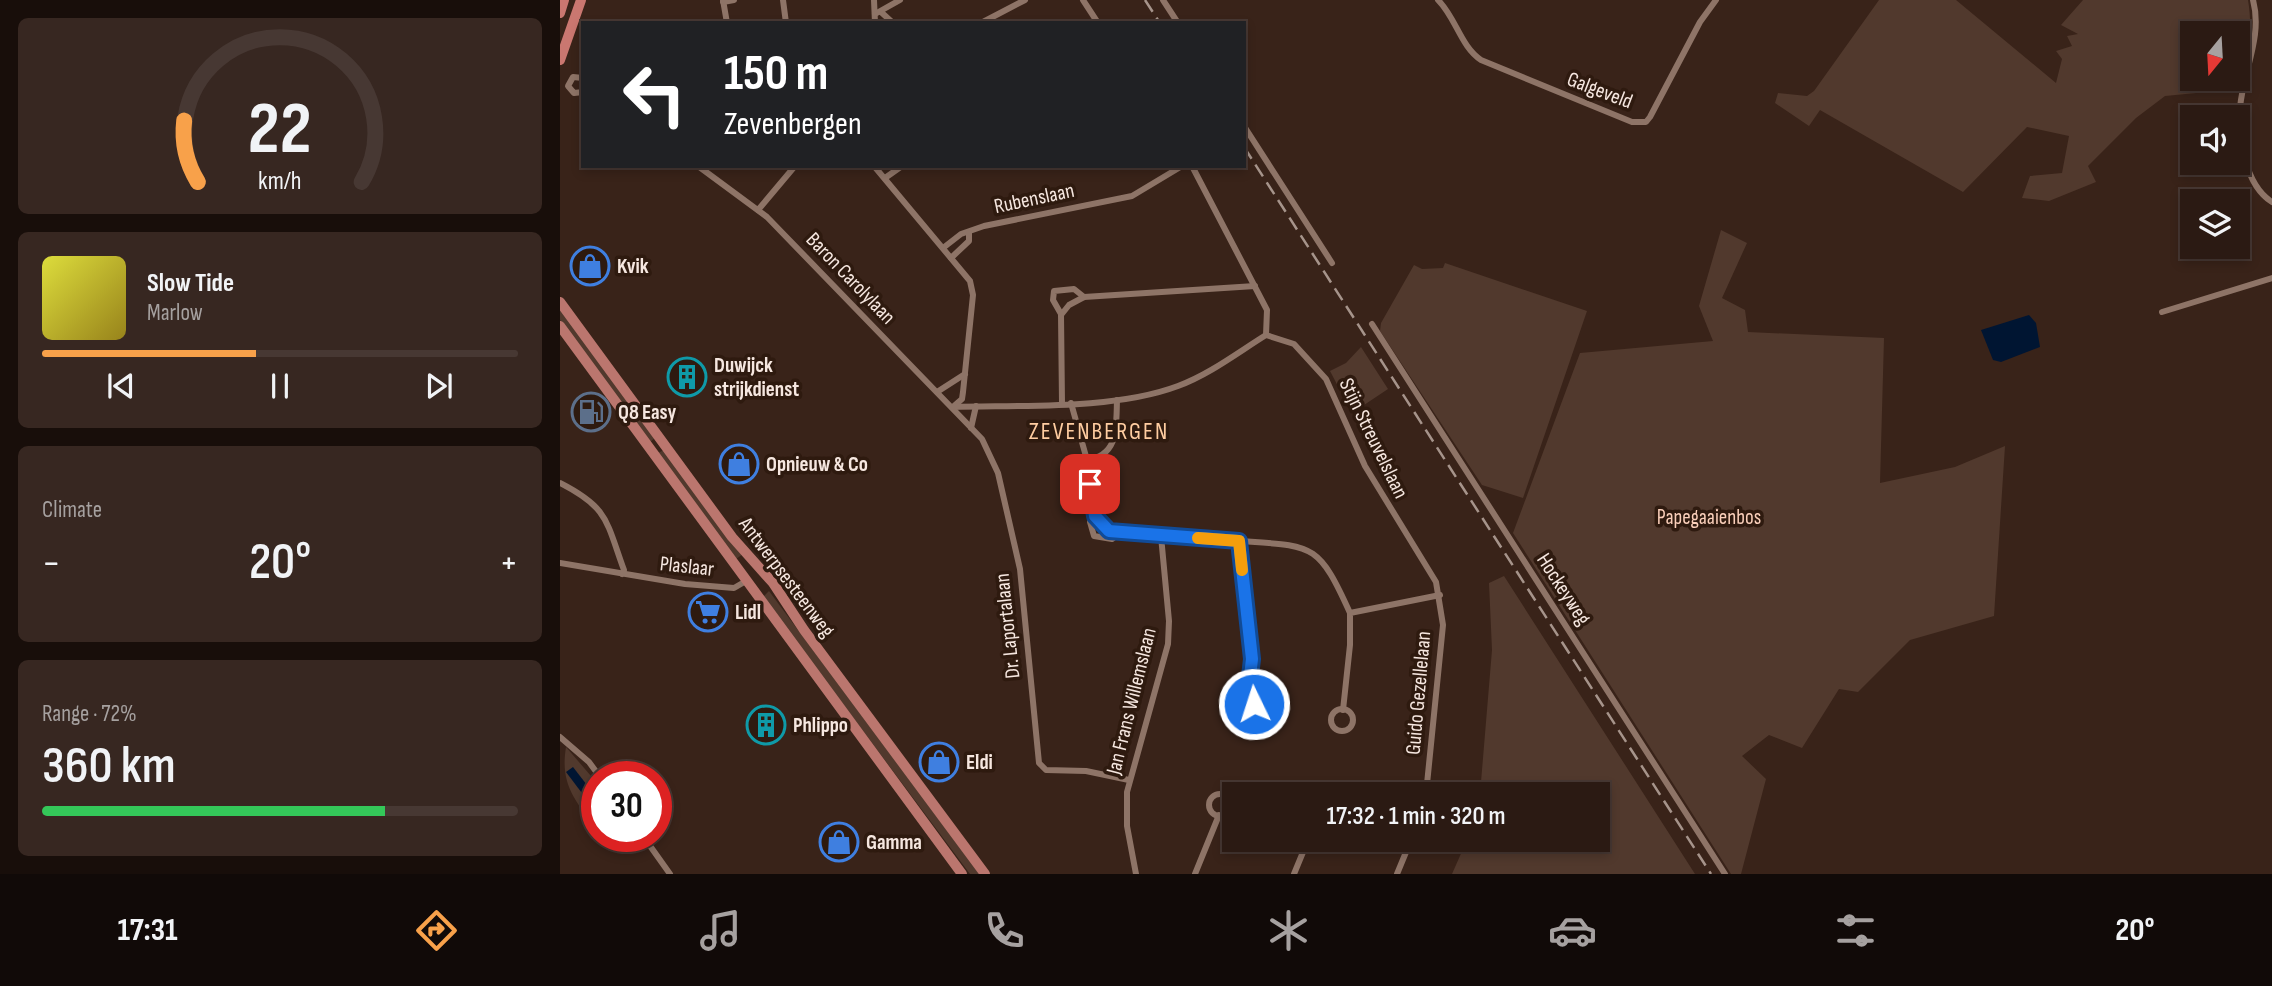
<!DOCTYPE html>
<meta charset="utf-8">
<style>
body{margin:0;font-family:"Sofia Sans Condensed",sans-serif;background:#372721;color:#f1f3f6;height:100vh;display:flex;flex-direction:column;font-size:26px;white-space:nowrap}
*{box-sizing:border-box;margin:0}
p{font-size:23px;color:#a6a1a0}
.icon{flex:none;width:38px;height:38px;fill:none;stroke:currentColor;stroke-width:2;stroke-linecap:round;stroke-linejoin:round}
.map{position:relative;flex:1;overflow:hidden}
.side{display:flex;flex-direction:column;gap:18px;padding:18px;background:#180e0a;width:560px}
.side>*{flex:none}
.top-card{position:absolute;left:21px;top:21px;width:665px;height:147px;border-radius:0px;box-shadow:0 4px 10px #0003,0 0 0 2px #473833;background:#202124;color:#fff;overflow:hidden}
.needle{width:46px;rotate:198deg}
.fabs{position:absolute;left:1620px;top:21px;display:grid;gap:14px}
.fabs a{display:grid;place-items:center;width:70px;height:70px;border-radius:0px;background:#2b1a13;box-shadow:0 4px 10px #0003,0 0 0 2px #473833;font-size:35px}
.speed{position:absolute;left:21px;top:761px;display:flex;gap:14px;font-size:35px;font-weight:700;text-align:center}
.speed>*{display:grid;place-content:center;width:91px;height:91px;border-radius:50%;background:#2b1a13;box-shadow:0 4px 10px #0003,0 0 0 2px #473833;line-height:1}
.speed .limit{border:10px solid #d22;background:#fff;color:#111}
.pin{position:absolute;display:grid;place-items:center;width:60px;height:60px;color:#fff;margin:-30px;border-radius:14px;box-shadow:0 4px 10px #0006}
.me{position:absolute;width:77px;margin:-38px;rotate:356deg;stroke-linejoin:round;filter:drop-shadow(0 0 5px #0008)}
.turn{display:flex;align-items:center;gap:24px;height:147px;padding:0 28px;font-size:32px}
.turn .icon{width:91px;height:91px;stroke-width:2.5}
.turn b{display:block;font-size:49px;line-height:60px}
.big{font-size:52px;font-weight:600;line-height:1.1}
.side .widget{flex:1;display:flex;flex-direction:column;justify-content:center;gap:10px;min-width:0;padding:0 24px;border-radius:10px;background:#372721}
.side .dial{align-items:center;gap:0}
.dial svg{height:182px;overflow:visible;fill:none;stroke:#473833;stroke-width:7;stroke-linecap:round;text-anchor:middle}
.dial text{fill:#f1f3f6;stroke:none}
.song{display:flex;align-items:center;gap:21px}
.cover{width:84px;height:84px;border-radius:10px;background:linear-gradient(135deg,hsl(60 70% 55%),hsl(50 70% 35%))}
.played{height:7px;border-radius:4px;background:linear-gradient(90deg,#f8a14a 45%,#473833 45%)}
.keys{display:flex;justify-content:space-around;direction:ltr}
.heat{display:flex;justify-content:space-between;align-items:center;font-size:38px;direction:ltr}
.charge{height:10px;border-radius:5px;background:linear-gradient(90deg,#34c759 72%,#473833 0)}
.trip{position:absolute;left:662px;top:782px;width:388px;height:70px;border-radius:0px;background:#2b1a13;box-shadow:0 4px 10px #0003,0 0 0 2px #473833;font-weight:600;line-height:70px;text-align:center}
.dock{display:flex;height:112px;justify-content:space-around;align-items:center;background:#110a08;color:#a6a1a0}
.dock .icon{width:49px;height:49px}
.dock .current{color:#f8a14a}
.dock b{font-size:32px;color:#f1f3f6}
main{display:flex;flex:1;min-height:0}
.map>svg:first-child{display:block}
.green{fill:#51392d;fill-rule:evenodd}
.water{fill:#001532}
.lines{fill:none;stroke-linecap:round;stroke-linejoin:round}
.minor{stroke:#8e7467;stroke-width:6}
.primary{stroke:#bb766e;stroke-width:10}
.trunk{stroke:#ca7770;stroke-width:10}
.rail{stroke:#a6948b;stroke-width:2.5;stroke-dasharray:14 7;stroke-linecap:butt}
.route-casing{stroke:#114b97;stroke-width:18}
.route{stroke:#1a73e8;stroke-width:12}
.slow{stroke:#f59e0b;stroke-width:12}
.labels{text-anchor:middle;stroke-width:7;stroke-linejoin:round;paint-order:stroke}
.street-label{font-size:21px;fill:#f6e7e0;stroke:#2e1a0f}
.poi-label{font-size:21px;font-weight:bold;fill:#f6e7e0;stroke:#2e1a0f;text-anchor:start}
.park-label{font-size:21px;fill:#facfba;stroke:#2e1a0f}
.quarter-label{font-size:24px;letter-spacing:2px;fill:#ffcda1;stroke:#2e1a0f}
</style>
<main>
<section class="side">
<div class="widget dial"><svg viewBox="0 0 100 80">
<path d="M14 69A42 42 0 1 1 86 69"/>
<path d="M14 69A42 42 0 0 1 8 42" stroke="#f8a14a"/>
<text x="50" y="56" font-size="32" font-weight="700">22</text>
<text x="50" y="72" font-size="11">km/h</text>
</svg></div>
<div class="widget">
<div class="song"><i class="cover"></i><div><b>Slow Tide</b><p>Marlow</p></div></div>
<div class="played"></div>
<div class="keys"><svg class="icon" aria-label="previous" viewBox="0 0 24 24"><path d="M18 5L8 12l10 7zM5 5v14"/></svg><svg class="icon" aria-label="pause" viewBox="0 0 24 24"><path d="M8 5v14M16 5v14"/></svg><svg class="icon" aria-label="next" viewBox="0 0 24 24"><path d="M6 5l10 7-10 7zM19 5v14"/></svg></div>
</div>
<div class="widget"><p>Climate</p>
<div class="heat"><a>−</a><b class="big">20°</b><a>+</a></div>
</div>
<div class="widget"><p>Range · 72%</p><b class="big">360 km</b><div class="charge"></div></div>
</section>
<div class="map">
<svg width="1712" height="874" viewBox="0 0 1712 874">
<rect width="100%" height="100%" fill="#392319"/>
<g class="green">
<path d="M1319,0H1396L1496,83L1502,59L1496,51L1512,46L1507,36L1518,34L1501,25L1523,0H1688C1693,30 1689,54 1680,84L1647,92L1605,96L1576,118L1528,166L1536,182L1489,201L1462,198L1470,176L1502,173L1509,136L1467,127L1403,192L1260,110L1249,126L1215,103L1218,93L1247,96L1254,91ZM1633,33H1678V79H1633Z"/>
<path d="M1161,230L1187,243L1162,298L1185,310L1188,332L1324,338L1320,483L1395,467L1445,446L1434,616L1350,640L1298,692L1279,689L1242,748L1209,735L1182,756L1206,779L1181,874H1171L953,533L1020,353L1153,341L1139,306Z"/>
<path d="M885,263L1027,311L963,498L922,485L820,331L821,323L854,265L862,269L883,268Z"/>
<path d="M0,308L95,438L90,442L0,320Z"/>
<path d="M801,347L828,389L792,413L770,371L786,363Z"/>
<path d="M104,450L183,554L176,559L98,453Z"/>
<path d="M944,576L1135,874H892L907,840H1038V794H920L932,650L929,583Z"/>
<path d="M209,591L419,874H410L203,597Z"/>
<path d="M6,747L37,783L34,826C14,799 0,783 6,747Z"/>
</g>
<g class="water">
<path d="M1469,315L1476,323L1480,347L1441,362L1433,360L1421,330Z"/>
<path d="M13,767L37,798V813L6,772Z"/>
</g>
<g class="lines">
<g class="minor">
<path d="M163,0L167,23"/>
<path d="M223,0L226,23"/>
<path d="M314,0L315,23"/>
<path d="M523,0L538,23"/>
<path d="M603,0L618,23"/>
<path d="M878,0C896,18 901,47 921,60L1072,122H1086L1090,117L1140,22L1156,0"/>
<path d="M1693,0C1703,37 1683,71 1680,108C1678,138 1685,185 1712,202"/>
<path d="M163,2L174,0"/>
<path d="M321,12L333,23"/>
<path d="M315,14L340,0"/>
<path d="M421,23L465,0"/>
<path d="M23,78L13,77L8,86L14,93L23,92"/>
<path d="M684,126L772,263"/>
<path d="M138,166L207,217L422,439L438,473L460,569L479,763L486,770L526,771L569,780"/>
<path d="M314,166L410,281L413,295L403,392L402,399L394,406"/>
<path d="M632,166L707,310L706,335"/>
<path d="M325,178L342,166"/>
<path d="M198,210L235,166"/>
<path d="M383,248L401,234L424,226L572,196L622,166"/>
<path d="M391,258L409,241V233"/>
<path d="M1602,312L1712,278"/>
<path d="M501,314L493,300L494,291L514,289L524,297"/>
<path d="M812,324L1165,874"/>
<path d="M706,335L734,344L766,379L805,466L876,582L883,625L866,794"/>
<path d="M377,392L405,374"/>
<path d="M502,403L501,315L509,305L524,297L695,286"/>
<path d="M511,403L527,460L535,516L544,527L559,534L679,541"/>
<path d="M392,407C461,405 554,410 618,386C650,374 677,353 706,335"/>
<path d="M411,428L416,406"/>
<path d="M527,460C559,455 556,428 557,400"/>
<path d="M0,483C49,508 46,521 64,570L62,574"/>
<path d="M533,507L530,522L534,536L552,539L559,534"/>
<path d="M0,563L125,584L174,588L186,581"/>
<circle cx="685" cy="697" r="12"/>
<path d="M689,686L692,659L679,541C753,546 758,542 790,613"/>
<circle cx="782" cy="720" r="11"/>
<path d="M783,710L790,645V613L880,595"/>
<path d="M0,737L29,762L40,777"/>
<circle cx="660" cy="805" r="11"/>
<path d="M83,836L110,874"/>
<path d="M576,874L567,826V792L608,644L609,621L601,536"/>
<path d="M635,874L659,815"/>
<path d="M734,874L748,840"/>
<path d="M837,874L851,840"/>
</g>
<g class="primary">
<path d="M0,302L172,537L213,583L244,630L425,874"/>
<path d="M0,326L402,874"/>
</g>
<g class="trunk">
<path d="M0,13L4,0"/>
<path d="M0,60L21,0"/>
</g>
<g class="rail">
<path d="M585,0L600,23"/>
<path d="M684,147L1151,874"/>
</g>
</g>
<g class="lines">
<defs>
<path id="route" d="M530,484L535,516L549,531L679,541L692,659L689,685L697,696L694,704"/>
</defs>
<use href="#route" class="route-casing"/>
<use href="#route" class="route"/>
<path class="slow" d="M638,538L679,541L682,570"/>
</g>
<defs>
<symbol id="shop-ring" viewBox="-11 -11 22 22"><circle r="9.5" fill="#2e1a0f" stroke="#3f7fe0" stroke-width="1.5"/><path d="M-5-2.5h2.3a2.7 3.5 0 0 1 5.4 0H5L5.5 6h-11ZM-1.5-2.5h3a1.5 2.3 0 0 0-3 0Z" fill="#3f7fe0"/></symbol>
<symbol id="building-ring" viewBox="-11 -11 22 22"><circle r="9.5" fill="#2e1a0f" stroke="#0f9aa8" stroke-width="1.5"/><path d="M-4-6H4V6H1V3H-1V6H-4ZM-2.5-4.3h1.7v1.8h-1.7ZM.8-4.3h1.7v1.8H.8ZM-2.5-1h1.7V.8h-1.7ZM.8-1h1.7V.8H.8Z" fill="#0f9aa8"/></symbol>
<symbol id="fuel-ring" viewBox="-11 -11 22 22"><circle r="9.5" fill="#2e1a0f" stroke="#5c6f8a" stroke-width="1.5"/><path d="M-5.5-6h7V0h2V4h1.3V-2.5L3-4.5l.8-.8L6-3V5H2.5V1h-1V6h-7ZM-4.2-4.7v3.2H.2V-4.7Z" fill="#5c6f8a"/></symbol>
<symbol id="supermarket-ring" viewBox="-11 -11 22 22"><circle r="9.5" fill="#2e1a0f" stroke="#3f7fe0" stroke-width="1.5"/><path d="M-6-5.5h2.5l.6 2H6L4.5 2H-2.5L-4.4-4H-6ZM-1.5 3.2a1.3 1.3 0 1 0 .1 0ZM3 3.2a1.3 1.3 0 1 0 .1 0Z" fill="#3f7fe0"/></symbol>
</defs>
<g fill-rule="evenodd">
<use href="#shop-ring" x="8" y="244" width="44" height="44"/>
<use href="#building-ring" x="105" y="355" width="44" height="44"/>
<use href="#fuel-ring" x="9" y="390" width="44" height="44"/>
<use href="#shop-ring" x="157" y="442" width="44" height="44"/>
<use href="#supermarket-ring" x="126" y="590" width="44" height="44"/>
<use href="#building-ring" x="184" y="703" width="44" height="44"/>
<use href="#shop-ring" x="357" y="740" width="44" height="44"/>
<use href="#shop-ring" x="257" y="820" width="44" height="44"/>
</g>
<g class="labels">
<g class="street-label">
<text transform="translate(1040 90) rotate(21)" y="7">Galgeveld</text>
<text transform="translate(474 198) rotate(-12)" y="7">Rubenslaan</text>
<text transform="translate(291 278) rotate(46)" y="7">Baron Carolylaan</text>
<text transform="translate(814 438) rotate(64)" y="7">Stijn Streuvelslaan</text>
<text transform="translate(127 566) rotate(6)" y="7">Plaslaar</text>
<text transform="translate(227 577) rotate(53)" y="7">Antwerpsesteenweg</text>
<text transform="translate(1004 589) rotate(57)" y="7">Hockeyweg</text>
<text transform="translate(447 626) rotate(-96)" y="7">Dr. Laportalaan</text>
<text transform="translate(858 693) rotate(-85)" y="7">Guido Gezellelaan</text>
<text transform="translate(571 701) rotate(-76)" y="7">Jan Frans Willemslaan</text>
</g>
<g class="poi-label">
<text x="57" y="273">Kvik</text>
<text x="154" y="372">Duwijck<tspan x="154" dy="24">strijkdienst</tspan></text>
<text x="58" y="419">Q8 Easy</text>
<text x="206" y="471">Opnieuw &amp; Co</text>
<text x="175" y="619">Lidl</text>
<text x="233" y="732">Phlippo</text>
<text x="406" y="769">Eldi</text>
<text x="306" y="849">Gamma</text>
</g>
<g class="park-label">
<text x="1149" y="524">Papegaaienbos</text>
</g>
<g class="quarter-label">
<text x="539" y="439">ZEVENBERGEN</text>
</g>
</g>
</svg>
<div class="fabs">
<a><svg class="needle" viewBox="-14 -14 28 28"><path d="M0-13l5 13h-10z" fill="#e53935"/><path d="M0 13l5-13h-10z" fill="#a6a1a0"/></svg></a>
<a><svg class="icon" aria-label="sound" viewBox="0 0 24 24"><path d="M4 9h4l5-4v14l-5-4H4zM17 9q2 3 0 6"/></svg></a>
<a><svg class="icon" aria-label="layers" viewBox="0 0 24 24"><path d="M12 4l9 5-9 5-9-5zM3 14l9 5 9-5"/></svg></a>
</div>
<div class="speed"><div class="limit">30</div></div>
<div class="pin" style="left:530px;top:484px;background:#d93025"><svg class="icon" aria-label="arrive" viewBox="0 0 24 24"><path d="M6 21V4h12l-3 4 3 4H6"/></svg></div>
<svg class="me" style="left:694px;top:704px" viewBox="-20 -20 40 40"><circle r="17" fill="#1a73e8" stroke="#fff" stroke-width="3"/><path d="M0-11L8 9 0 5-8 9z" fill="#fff"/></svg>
<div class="trip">17:32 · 1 min · 320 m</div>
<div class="top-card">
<div class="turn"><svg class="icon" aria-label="left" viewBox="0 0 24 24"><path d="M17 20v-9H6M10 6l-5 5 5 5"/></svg><div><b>150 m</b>Zevenbergen</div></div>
</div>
</div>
</main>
<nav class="dock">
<b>17:31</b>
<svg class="icon current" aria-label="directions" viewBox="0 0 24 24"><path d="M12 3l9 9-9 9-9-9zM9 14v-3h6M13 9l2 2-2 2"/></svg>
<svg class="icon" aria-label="music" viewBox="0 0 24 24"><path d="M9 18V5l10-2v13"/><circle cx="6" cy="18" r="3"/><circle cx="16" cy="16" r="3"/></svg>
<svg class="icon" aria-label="phone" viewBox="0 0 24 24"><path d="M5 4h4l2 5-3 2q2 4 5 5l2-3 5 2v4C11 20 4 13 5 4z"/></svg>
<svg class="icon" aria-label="climate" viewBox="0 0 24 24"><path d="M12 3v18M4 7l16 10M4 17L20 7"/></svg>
<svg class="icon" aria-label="car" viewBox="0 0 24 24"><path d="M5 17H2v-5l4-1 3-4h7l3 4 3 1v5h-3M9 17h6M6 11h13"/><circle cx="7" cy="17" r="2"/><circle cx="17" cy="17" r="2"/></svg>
<svg class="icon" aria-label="filters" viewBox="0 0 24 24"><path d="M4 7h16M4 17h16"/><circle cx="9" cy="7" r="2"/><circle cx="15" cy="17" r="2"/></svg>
<b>20°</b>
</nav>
